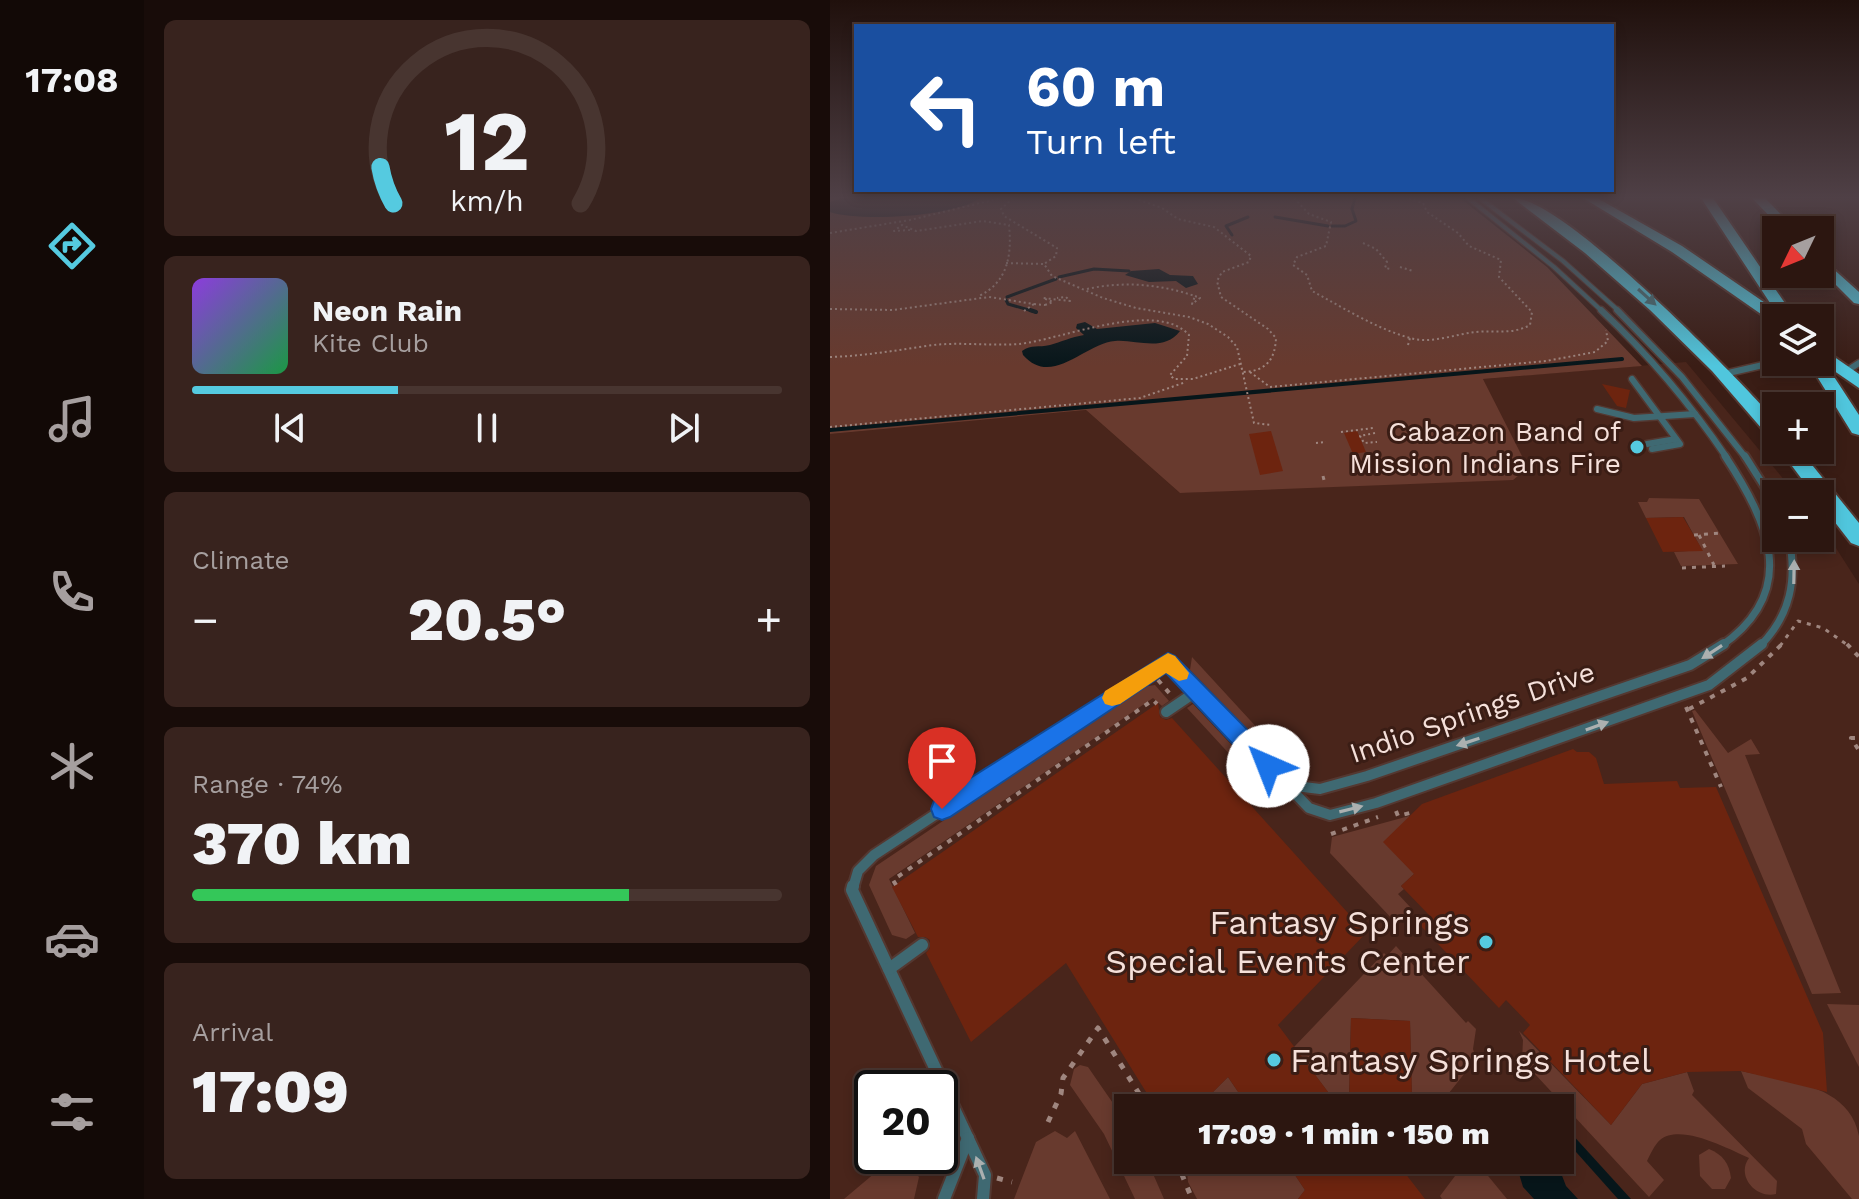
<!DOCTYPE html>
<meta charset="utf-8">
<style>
body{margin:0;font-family:"Work Sans",sans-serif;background:#38231e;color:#f1f3f6;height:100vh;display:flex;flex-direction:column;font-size:30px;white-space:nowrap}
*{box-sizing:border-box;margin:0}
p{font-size:26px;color:#a69f9f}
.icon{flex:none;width:44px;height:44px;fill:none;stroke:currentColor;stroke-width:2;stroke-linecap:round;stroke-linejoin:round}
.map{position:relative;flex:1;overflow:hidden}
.panel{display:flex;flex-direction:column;gap:20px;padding:20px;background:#180c09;width:686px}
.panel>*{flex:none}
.banner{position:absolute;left:24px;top:24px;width:760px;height:168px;border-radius:0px;box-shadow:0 4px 12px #0003,0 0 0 2px #483530;background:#1a4fa0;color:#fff;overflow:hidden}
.needle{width:52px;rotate:227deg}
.fabs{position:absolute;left:932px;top:216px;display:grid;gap:16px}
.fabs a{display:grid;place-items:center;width:72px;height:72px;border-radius:0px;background:#2c1610;box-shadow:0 4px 12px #0003,0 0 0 2px #483530;font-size:40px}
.speed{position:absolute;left:24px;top:1070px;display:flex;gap:16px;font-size:40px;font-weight:700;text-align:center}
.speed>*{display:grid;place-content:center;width:104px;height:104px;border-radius:50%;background:#2c1610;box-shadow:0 4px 12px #0003,0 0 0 2px #483530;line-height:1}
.speed .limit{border:4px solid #111;border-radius:12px;background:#fff;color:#111}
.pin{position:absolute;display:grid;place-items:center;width:68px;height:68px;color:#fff;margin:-82px -34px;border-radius:50% 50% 50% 0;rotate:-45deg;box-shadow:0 0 8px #0007}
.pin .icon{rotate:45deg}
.me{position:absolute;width:88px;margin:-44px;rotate:316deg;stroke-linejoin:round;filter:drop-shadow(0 0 6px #0008)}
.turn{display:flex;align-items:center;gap:28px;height:168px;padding:0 40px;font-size:36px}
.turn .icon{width:104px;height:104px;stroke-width:2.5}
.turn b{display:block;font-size:56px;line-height:68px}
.big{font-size:60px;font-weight:800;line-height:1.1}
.panel .card{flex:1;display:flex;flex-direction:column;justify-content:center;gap:12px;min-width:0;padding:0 28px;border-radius:12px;background:#38231e}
.panel .dial{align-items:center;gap:0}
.dial svg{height:208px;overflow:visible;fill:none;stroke:#483530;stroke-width:7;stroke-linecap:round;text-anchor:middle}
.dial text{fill:#f1f3f6;stroke:none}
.song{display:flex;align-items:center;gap:24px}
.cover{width:96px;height:96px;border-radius:12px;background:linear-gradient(135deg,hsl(270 70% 55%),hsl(140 70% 35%))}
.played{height:8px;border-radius:4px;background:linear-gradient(90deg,#55cae0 35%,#483530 35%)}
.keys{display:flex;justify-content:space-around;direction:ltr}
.heat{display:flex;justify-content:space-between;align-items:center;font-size:44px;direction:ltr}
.charge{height:12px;border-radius:6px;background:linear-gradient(90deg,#34c759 74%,#483530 0)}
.trip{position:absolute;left:284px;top:1094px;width:460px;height:80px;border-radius:0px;background:#2c1610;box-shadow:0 4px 12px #0003,0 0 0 2px #483530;font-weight:800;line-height:80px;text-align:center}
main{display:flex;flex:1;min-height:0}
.dock{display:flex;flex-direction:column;width:144px;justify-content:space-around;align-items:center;background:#120906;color:#a69f9f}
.dock .icon{width:56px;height:56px}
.dock .current{color:#55cae0}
.dock b{font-size:36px;color:#f1f3f6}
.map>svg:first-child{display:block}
.built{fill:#49251b;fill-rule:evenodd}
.green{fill:#683a2e}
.water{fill:#07161a}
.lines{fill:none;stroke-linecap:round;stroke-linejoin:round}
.stream-far1{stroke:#07161a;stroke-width:3}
.stream{stroke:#07161a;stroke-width:4}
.building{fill:#6d240f}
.lane-far4-casing{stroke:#543831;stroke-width:6}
.lane-far3-casing{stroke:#543831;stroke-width:9}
.lane-far2-casing{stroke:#543831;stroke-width:11}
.lane-far1-casing{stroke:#543831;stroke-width:14}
.lane-casing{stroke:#543831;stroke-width:16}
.highway-casing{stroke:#543831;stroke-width:4}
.path-far3{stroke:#9f867f;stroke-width:2;stroke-dasharray:2 3;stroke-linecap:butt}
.path-far2{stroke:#9f867f;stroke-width:3;stroke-dasharray:4 6;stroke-linecap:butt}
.path-far1{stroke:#9f867f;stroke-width:4;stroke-dasharray:5 7;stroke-linecap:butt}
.path{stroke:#9f867f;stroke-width:5;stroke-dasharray:6 9;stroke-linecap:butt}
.lane-far4{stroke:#3f6972;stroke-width:4}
.lane-far3{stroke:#3f6972;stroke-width:6}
.lane-far2{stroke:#3f6972;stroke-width:7}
.lane-far1{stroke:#3f6972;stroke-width:10}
.lane{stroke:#3f6972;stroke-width:12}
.highway{fill:#50c6dd;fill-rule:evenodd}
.oneway{fill:#457279}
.oneway2{fill:#acb0b0}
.route{fill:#1a73e8;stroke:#114b97;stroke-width:2}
.slow{fill:#f59e0b}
.poi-dot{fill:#55cae0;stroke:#3a1d15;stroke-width:3}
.labels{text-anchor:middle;stroke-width:6;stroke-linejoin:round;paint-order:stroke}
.poi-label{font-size:28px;fill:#f5e0da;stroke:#3a1d15;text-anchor:end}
.street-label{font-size:28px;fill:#f5e0da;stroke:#3a1d15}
.near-poi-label{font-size:34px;fill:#f5e0da;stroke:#3a1d15;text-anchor:end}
</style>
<main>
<nav class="dock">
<b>17:08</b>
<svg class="icon current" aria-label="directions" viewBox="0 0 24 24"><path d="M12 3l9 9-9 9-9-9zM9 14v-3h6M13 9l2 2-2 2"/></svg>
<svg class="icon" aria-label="music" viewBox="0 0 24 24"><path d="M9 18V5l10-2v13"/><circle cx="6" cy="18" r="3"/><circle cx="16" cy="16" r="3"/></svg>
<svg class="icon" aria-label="phone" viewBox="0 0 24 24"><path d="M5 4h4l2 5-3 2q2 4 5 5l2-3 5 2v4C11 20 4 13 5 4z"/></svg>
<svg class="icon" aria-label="climate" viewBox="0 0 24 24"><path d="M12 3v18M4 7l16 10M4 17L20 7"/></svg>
<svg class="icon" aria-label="car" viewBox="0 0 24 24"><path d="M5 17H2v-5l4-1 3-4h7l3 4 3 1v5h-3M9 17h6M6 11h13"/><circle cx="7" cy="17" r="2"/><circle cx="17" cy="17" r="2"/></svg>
<svg class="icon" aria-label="filters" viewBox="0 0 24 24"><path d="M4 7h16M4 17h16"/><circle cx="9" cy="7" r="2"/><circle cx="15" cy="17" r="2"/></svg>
</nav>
<section class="panel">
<div class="card dial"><svg viewBox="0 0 100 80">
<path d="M14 69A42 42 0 1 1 86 69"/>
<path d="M14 69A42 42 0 0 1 9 55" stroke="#55cae0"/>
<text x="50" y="56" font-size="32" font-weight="700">12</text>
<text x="50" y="72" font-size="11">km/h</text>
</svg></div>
<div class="card">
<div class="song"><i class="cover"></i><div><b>Neon Rain</b><p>Kite Club</p></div></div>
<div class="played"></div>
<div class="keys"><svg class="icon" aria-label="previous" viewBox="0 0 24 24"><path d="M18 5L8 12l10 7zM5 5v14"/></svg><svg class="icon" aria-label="pause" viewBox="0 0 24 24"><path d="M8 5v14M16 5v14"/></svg><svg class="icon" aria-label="next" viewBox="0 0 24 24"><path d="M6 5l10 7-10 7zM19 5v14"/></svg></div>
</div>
<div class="card"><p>Climate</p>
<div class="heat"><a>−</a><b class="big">20.5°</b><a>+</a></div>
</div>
<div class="card"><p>Range · 74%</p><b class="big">370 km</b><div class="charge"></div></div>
<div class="card"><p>Arrival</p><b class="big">17:09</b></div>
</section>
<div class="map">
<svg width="1029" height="1199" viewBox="0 0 1029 1199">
<rect width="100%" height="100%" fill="#3a1d15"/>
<path class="built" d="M856,362L966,494H946V538H990V523L1029,584V1199H0V434L256,410L350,493L513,485L697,468L653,379ZM42,1088H110V1156H42ZM298,1108H730V1160H298Z"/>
<g class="green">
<path d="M0,198H630L717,267L812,366L653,379L698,468L683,480L350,493L256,410L0,434Z"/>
<path d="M819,498L869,499L908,564L851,566L844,552L872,550L854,517L816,518L808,502H817Z"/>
<path d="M362,657L442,744L470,770L468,775L460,773L360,670Z"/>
<path d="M325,685L339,701L332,706L323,698L59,879L85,933L76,939L62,935L39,885L46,866L312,687Z"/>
<path d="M363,704L445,791L439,797L357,708Z"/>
<path d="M865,710L898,753L921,739L930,754L915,755L1011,993L982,994L862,711Z"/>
<path d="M579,816L584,874L571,886L574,889L568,894L581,908L566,923L500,853L502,837Z"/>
<path d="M566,946L636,1023L638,1021L646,1029L643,1049L646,1059L607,1108H553L554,1100L582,1101L580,1021L521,1018L519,1098L534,1108H510L464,1047L554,953L557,956Z"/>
<path d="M997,1004L1029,1005V1067Z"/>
<path d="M689,1031L781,1125L812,1084L857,1072L864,1091L862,1095L947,1181L946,1194C925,1199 906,1175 919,1158C898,1149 851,1123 830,1140C825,1144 820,1155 817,1161L834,1180L819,1197L692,1060L693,1040Z"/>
<path d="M250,1065L258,1067L298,1125V1160H317L334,1199H305L274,1134L240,1085L244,1069Z"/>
<path d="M911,1071C954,1081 1019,1083 1029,1136C1029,1155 1029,1179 1029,1199H1022L976,1144L972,1129L918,1088Z"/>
<path d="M398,1077L419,1108H367Z"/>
<path d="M225,1131L237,1138L245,1131L280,1199H184L206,1142Z"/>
<path d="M879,1149C893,1155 899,1163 901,1178L895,1189H882L870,1176L869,1155Z"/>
<path d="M65,1156H70L89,1177L84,1199H14Z"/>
<path d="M356,1160H455L475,1190L468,1199H367L358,1182Z"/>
<path d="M637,1160H645L677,1199H612L610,1196Z"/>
</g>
<g class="water">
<path d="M12,198H150C125,217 29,222 0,212V202Z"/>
<path d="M329,269L340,275L363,276L368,284L356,288L346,281L319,282L295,275L301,271Z"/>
<path d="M255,322L267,329L325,323L350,331C333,353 306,339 285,341C255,343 222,388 193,355L192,351C202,344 208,348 220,345C231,342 241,337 254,335L246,328L247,324Z"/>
<path d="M730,1121L801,1199H788L730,1134Z"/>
<path d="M685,1160H726L736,1186L748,1199H704L693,1187Z"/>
</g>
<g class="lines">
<g class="stream-far1">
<path d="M445,217L498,226"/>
<path d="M502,226H515L526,221L522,209L525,198"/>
<path d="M402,235L396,226L418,217"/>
<path d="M229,277L264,269L299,271"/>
<path d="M177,297L226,279"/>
<path d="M176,300L178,304L206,312"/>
</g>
<g class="stream">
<path d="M200,310L206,312"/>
<path d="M0,430L792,359"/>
</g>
</g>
<g class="building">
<path d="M772,384L800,390L796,408L787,406Z"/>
<path d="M441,431L453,471L430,475L419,434Z"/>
<path d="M527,431L536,452L523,454L514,433Z"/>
<path d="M853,517L873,551L833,552L816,518Z"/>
<path d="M328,703L330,717L336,720L342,718L536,933L448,1025L510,1108H419L398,1077L367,1108H326L236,963L141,1042L96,953L100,948V940L95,937H88L62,887Z"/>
<path d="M743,749L747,752H759L766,758L774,784L847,781L850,788L886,787L993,1033L997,1092L911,1071L857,1072L812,1084L781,1125L693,1033L700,1025L676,1000L669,1008L590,925L599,915L571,886L584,874L553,842L592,804Z"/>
<path d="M521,1018L580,1021L582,1101L554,1100L553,1108H519Z"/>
<path d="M455,1160H565L595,1199H468L475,1190Z"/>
</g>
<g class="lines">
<defs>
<g id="lane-far4">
<path d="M638,198L724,267L773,312"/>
<path d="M650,198L733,261L790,312"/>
</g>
<g id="lane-far3">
<path d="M771,310C818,354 861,405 897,458"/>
<path d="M787,310L852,377L916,458"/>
<path d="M1015,372L1029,363"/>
<path d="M894,374L946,362"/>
<path d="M802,379L850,444L822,449"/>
<path d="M767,409L804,418L865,414"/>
<path d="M817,444L846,439"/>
</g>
<g id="lane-far2">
<path d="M915,456L946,505"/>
<path d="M891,646C970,591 939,523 895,456"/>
<path d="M930,646C961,615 967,579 959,538"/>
</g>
<g id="lane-far1">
<path d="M336,712L367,691"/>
<path d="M457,785L490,789L537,776L860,665L894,644"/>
<path d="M23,888L28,871L44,855L338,661L479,808L500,815L546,803L879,685L932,644"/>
</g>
<g id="lane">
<path d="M23,886L22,890L155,1175L153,1199"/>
<path d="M59,969L92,945"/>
<path d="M114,1199L138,1138"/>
</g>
<g id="highway">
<path d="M683,198C733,197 908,378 946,421V439L939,437L882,371L820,310L755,253Z"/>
<path d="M753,198H767L852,246L944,309L871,198H883L965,318H946V323L941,321L842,252Z"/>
<path d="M922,198H935L966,230H953Z"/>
<path d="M990,257L1029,292V304L1024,303L990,269Z"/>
<path d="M990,347L1029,374V388L997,366L1029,415V435L1022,433L978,362H990Z"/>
<path d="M950,450H970L1029,523V546L1021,543L990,503V494H983Z"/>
</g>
</defs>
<use href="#lane-far4" class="lane-far4-casing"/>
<use href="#lane-far3" class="lane-far3-casing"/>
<use href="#lane-far2" class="lane-far2-casing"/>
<use href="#lane-far1" class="lane-far1-casing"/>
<use href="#lane" class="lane-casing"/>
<use href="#highway" class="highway-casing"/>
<g class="path-far3">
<path d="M183,198L171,209L174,216L227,248L226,256L214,264"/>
<path d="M304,198L332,208L348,219L384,227L421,256L419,262L392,272L387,281L391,297L438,329L446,338C445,360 436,371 413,372"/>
<path d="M464,198L479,214L501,222L496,246L467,257L463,265L477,275L482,291C514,308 548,330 584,339C604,343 626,334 646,332C665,330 682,335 700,325L702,312L669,277L671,260L639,246L628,233L597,212L593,203L577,198"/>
<path d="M80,230L64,231L72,225L86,231L152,221L179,225C182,255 178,282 149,296"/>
<path d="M0,233L80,220L171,198"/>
<path d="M533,243L546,249L557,262L555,268L561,269"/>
<path d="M176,263L214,264L222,276L273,298L306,308L359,317L378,324L398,337L407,347L424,423L442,425"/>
<path d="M570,267L583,271"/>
<path d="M257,289C294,281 329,284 365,296"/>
<path d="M365,296L370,298L362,304Z"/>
<path d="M204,304L215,305"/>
<path d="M215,305L223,302L213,298L240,301L236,297L227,298"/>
<path d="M0,309L63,310L159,297L204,304"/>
<path d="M194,311L204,304"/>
<path d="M578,345L580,338"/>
<path d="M0,357C35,356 68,350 103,345C131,342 160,346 189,344C230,340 327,299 359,335L357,356L340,375L344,379H363L410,364"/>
<path d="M420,372L440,387L716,361L765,352L778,341L776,330"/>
<path d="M0,427L310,398L356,382"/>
<path d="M511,432L543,428"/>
<path d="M545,433L530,436L534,443L547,442"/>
<path d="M486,443L496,442"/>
</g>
<g class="path-far2">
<path d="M493,476L494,480"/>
<path d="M864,535L890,533"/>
<path d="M869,535L884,565"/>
<path d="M852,568L895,566"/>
<path d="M950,646L968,621L993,628L1019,646"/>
</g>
<g class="path-far1">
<path d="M1017,644L1029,657"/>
<path d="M328,680L341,695"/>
<path d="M856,707L891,787"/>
<path d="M859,709L917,678L952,644"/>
<path d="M1028,749L1021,738H1029"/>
<path d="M566,811L568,816L584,812"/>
<path d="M501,834L548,817"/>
<path d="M66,885L63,880L323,700L327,704"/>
</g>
<g class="path">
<path d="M631,1095L636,1101"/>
<path d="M218,1122L231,1094L233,1078L268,1028L318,1108"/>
<path d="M346,1160L362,1199"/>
<path d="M101,1161L113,1164"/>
<path d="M568,1164L572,1160"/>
<path d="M571,1167L577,1160"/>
<path d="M167,1178L182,1182"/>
</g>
<use href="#lane-far4" class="lane-far4"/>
<use href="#lane-far3" class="lane-far3"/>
<use href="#lane-far2" class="lane-far2"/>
<use href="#lane-far1" class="lane-far1"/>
<use href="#lane" class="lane"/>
<use href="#highway" class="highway"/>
</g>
<defs><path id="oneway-solid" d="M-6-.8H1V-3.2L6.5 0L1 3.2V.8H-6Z" transform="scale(2)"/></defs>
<use class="oneway" href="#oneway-solid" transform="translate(817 297) rotate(42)"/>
<g class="oneway2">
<use href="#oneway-solid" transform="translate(964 572) rotate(-89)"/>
<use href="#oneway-solid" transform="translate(882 652) rotate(147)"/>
<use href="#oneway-solid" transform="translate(767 726) rotate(-20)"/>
<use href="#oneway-solid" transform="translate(638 742) rotate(162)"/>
<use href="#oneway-solid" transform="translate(521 809) rotate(-14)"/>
<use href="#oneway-solid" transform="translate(150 1168) rotate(-110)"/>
</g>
<linearGradient id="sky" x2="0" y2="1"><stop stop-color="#20100c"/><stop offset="0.54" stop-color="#4f4046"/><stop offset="1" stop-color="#4f4046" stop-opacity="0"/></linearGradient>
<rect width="1029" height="366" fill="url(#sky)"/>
<path class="route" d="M338,653L345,656L446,759L449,766L446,773L438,776L430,773L336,673L120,817L112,820L104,817L101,809L104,801Z"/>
<path class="slow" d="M338,653L345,656L359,673L357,679L349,681L336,673L290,704L282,706L275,704L272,698L275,691Z"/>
<g class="poi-dot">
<circle cx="807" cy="447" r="8"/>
<circle cx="656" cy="942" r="8"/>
<circle cx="444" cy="1060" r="8"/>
</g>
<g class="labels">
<g class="poi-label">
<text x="791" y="441">Cabazon Band of<tspan x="791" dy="32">Mission Indians Fire</tspan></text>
</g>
<g class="street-label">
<text transform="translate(642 712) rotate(-19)" y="10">Indio Springs Drive</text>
</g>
<g class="near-poi-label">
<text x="640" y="934">Fantasy Springs<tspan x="640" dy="39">Special Events Center</tspan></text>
<text x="460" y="1072" text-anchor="start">Fantasy Springs Hotel</text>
</g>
</g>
</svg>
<div class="fabs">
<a><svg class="needle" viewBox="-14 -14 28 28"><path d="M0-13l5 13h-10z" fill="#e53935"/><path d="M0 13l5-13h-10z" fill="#a69f9f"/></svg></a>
<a><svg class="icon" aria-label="layers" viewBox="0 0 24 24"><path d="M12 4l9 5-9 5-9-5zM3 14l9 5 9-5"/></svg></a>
<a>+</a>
<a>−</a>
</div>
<div class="speed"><div class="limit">20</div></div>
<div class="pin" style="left:112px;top:809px;background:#d93025"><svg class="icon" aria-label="arrive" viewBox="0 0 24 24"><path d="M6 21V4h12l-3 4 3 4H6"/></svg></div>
<svg class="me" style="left:438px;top:766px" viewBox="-20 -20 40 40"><circle r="19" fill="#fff"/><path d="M0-13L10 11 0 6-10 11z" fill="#1a73e8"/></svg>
<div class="trip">17:09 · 1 min · 150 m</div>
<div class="banner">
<div class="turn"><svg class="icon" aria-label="left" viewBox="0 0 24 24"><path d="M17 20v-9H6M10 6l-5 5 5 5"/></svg><div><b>60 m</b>Turn left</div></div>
</div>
</div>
</main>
